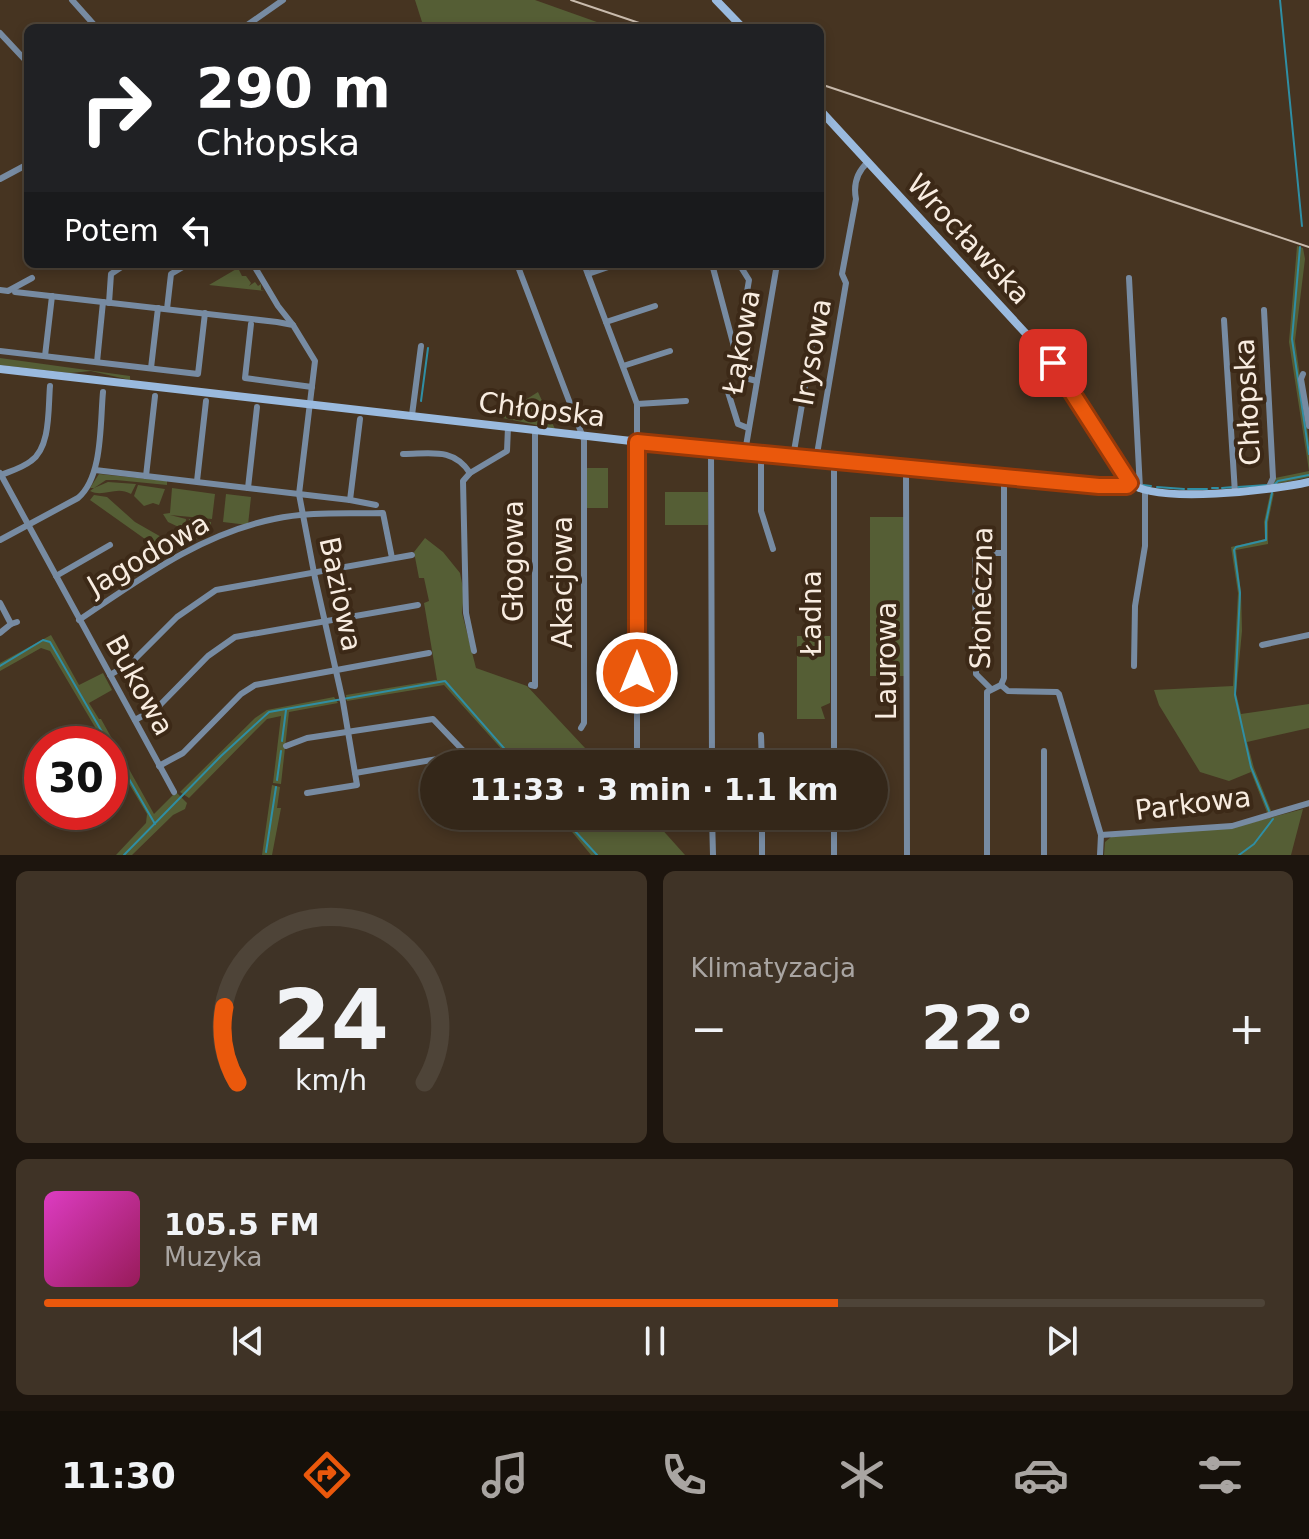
<!DOCTYPE html>
<html lang="pl">
<meta charset="utf-8">
<style>
body{margin:0;font-family:"DejaVu Sans",sans-serif;background:#3f3326;color:#f1f3f6;height:100vh;display:flex;flex-direction:column;font-size:30px;white-space:nowrap}
*{box-sizing:border-box;margin:0}
p{font-size:26px;color:#a9a5a2}
.icon{flex:none;width:44px;height:44px;fill:none;stroke:currentColor;stroke-width:2;stroke-linecap:round;stroke-linejoin:round}
.map{position:relative;height:855px;overflow:hidden}
.details{display:flex;flex-direction:column;gap:16px;padding:16px;background:#1d150e;flex:1}
.details>*{flex:none}
.hud{position:absolute;left:24px;top:24px;width:800px;height:244px;border-radius:12px;box-shadow:0 4px 12px #0003,0 0 0 2px #4e4438;background:#202124;color:#fff;overflow:hidden}
.speed{position:absolute;left:24px;top:726px;display:flex;gap:16px;font-size:40px;font-weight:700;text-align:center}
.speed>*{display:grid;place-content:center;width:104px;height:104px;border-radius:50%;background:#342719;box-shadow:0 4px 12px #0003,0 0 0 2px #4e4438;line-height:1}
.speed .limit{border:12px solid #d22;background:#fff;color:#111}
.pin{position:absolute;display:grid;place-items:center;width:68px;height:68px;color:#fff;margin:-34px;border-radius:16px;box-shadow:0 4px 12px #0006}
.me{position:absolute;width:88px;margin:-44px;rotate:0deg;stroke-linejoin:round;filter:drop-shadow(0 0 6px #0008)}
.turn{display:flex;align-items:center;gap:28px;height:168px;padding:0 40px;font-size:36px}
.turn .icon{width:104px;height:104px;stroke-width:2.5}
.turn b{display:block;font-size:56px;line-height:68px}
.then{display:flex;align-items:center;height:76px;padding:0 40px;background:#0003;gap:16px;font-size:30px}
.big{font-size:60px;font-weight:800;line-height:1.1}
.details .card{flex:1;display:flex;flex-direction:column;justify-content:center;gap:12px;min-width:0;padding:0 28px;border-radius:12px;background:#3f3326}
.details .dial{align-items:center;gap:0}
.dial svg{height:208px;overflow:visible;fill:none;stroke:#4e4438;stroke-width:7;stroke-linecap:round;text-anchor:middle}
.dial text{fill:#f1f3f6;stroke:none}
.song{display:flex;align-items:center;gap:24px}
.cover{width:96px;height:96px;border-radius:12px;background:linear-gradient(135deg,hsl(310 70% 55%),hsl(330 70% 35%))}
.played{height:8px;border-radius:4px;background:linear-gradient(90deg,#ea580c 65%,#4e4438 65%)}
.keys{display:flex;justify-content:space-around;direction:ltr}
.heat{display:flex;justify-content:space-between;align-items:center;font-size:44px;direction:ltr}
.details .tiles{flex:1;display:grid;gap:16px;grid-template-columns:1fr 1fr}
.card:last-child{grid-column:span 2}
.trip{position:absolute;left:420px;top:750px;width:468px;height:80px;border-radius:40px;background:#342719;box-shadow:0 4px 12px #0003,0 0 0 2px #4e4438;font-weight:800;line-height:80px;text-align:center}
.tabs{display:flex;height:128px;justify-content:space-around;align-items:center;background:#15100a;color:#a9a5a2}
.tabs .icon{width:56px;height:56px}
.tabs .active{color:#ea580c}
.tabs b{font-size:36px;color:#f1f3f6}
.map>svg:first-child{display:block}
.green{fill:#555e35}
.lines{fill:none;stroke-linecap:round;stroke-linejoin:round}
.stream{stroke:#2f8ea4;stroke-width:2}
.street{stroke:#778ba2;stroke-width:6}
.secondary{stroke:#9abade;stroke-width:8}
.rail{stroke:#c9bbad;stroke-width:2}
.route-casing{stroke:#983908;stroke-width:20}
.route{stroke:#ea580c;stroke-width:14}
.labels{text-anchor:middle;stroke-width:8;stroke-linejoin:round;paint-order:stroke}
.street-label{font-size:28px;fill:#f8ece0;stroke:#3c2917}
</style>
<div class="map">
<svg width="1309" height="855" viewBox="0 0 1309 855">
<rect width="100%" height="100%" fill="#463421"/>
<g class="green">
<path d="M415,0H535L608,26L605,28H430L422,22Z"/>
<path d="M1297,246L1303,248L1305,259L1295,341L1309,441V477L1272,485L1275,478L1309,471L1289,342Z"/>
<path d="M238,268L242,276H246L251,283L249,286L255,282L258,286L261,284V290L265,291L209,285Z"/>
<path d="M0,358L130,376V380L91,371L70,373L0,365Z"/>
<path d="M538,392L555,429L498,417Z"/>
<rect x="587" y="468" width="21" height="40"/>
<path d="M99,474L167,481V485L116,480H106L94,488L108,482L136,484L131,494C116,485 104,498 90,491L94,488H90Z"/>
<path d="M138,485L165,489L159,505L153,503L144,506L134,496Z"/>
<path d="M172,488L215,494L212,519L170,515L186,519L185,530L168,522L163,514L170,513Z"/>
<rect x="665" y="492" width="43" height="33"/>
<path d="M1274,493L1268,522V544L1236,550L1241,593L1242,631L1236,693L1241,714L1309,704V728L1247,742L1254,768L1272,813L1268,815L1251,772L1229,781L1200,772L1159,705L1154,690L1233,686L1238,593L1231,547L1265,539L1264,522L1270,494Z"/>
<path d="M226,494L251,497L248,525L223,522Z"/>
<path d="M94,495L107,497L135,522L163,538L138,573L135,570L152,544L90,500Z"/>
<rect x="870" y="517" width="34" height="159"/>
<path d="M189,519L211,522V533L185,544L182,539L187,531Z"/>
<path d="M425,538L443,552L460,573L464,593L462,613L476,668L527,686L600,764H515L444,685L347,701L346,695L437,680L424,603L429,601L424,578H419L414,552Z"/>
<path d="M51,635L79,685L103,673L112,690L89,703L99,719H101L154,814L176,792L187,803L185,809L173,815L132,855H116L146,823L147,814L110,752V744H105L50,651L41,648L0,671V663Z"/>
<path d="M797,636H830V703L821,707L825,719H797Z"/>
<path d="M334,697L338,703L289,712L281,784L273,783L281,716L267,719L262,724L189,798L180,792L255,718L267,710Z"/>
<path d="M272,785L280,787L277,808H281L272,855H262Z"/>
<path d="M1303,809L1291,855H1104L1105,842L1111,837L1231,828Z"/>
<path d="M559,816H650L685,855H591Z"/>
</g>
<g class="lines">
<g class="stream">
<path d="M1280,0L1302,226"/>
<path d="M1300,247L1292,339L1309,454"/>
<path d="M421,401L428,348"/>
<path d="M1143,485L1151,486"/>
<path d="M1274,485L1278,481L1309,475"/>
<path d="M1157,487L1184,489"/>
<path d="M1238,487L1267,485"/>
<path d="M1212,488H1218"/>
<path d="M1222,488L1233,487"/>
<path d="M1188,489H1207"/>
<path d="M0,666L43,640L50,642L109,744"/>
<path d="M282,741L286,710"/>
<path d="M110,746L155,824"/>
<path d="M277,780L281,751"/>
<path d="M1269,811L1251,767L1235,695L1240,593L1234,550L1236,547L1266,540V522L1272,493"/>
<path d="M561,816L597,855"/>
<path d="M266,852L276,787"/>
<path d="M124,855L221,756L269,712L445,681L518,764"/>
<path d="M1239,855L1254,844L1273,819"/>
</g>
<g class="street">
<path d="M72,0L97,28"/>
<path d="M243,28L283,0"/>
<path d="M0,33L28,63"/>
<path d="M0,179L28,164"/>
<path d="M253,264L278,306L293,325"/>
<path d="M517,264L584,440V723L581,728"/>
<path d="M584,264L637,404V764"/>
<path d="M712,264L741,373L745,378L757,381"/>
<path d="M83,266L84,264"/>
<path d="M588,274L617,264"/>
<path d="M1129,278L1140,489"/>
<path d="M0,290L8,291L32,278"/>
<path d="M15,292L277,322L293,325L315,361L299,494L315,578L343,702L357,785L307,793"/>
<path d="M109,303L111,274L126,264"/>
<path d="M167,309L171,274L188,264"/>
<path d="M1264,310L1273,478L1268,489"/>
<path d="M1224,320L1235,493"/>
<path d="M606,322L655,306"/>
<path d="M251,324L245,378L312,387"/>
<path d="M0,351L198,374L205,313"/>
<path d="M737,351L749,280L739,264"/>
<path d="M45,356L52,296"/>
<path d="M97,362L103,302"/>
<path d="M623,366L670,351"/>
<path d="M151,368L158,308"/>
<path d="M1303,374L1301,379L1309,426"/>
<path d="M728,392L738,424L748,428"/>
<path d="M637,404L686,401"/>
<path d="M412,415L421,346"/>
<path d="M711,449L712,764"/>
<path d="M745,452L777,264"/>
<path d="M403,454C430,454 453,447 470,473"/>
<path d="M761,454V511L773,549"/>
<path d="M793,457L818,311"/>
<path d="M816,460L846,283L842,274L856,199C853,184 857,172 868,162"/>
<path d="M906,468L907,855"/>
<path d="M95,470L350,500L376,505"/>
<path d="M0,473L174,792"/>
<path d="M1,475C11,471 22,468 31,461C51,447 48,408 50,386"/>
<path d="M146,476L155,396"/>
<path d="M197,481L206,401"/>
<path d="M248,488L257,407"/>
<path d="M350,500L360,419"/>
<path d="M0,540L78,498C103,477 100,423 103,392"/>
<path d="M56,576L110,545"/>
<path d="M0,603L11,624L17,622"/>
<path d="M79,620C140,579 200,534 274,519C309,511 347,514 383,513L392,558"/>
<path d="M0,633L11,624"/>
<path d="M1262,645L1309,635"/>
<path d="M474,651L466,613L463,481L470,473L507,451L508,427"/>
<path d="M1134,666L1135,606L1145,546V490"/>
<path d="M110,675L132,662L177,617L216,590L412,555"/>
<path d="M531,685L535,686V431"/>
<path d="M1001,685L1008,691L1057,692L1059,694L1101,835L1100,855"/>
<path d="M990,688L976,674L975,559L980,553H1004"/>
<path d="M135,720L157,708L208,656L235,637L418,605"/>
<path d="M761,735L762,764"/>
<path d="M286,746L307,738L433,719L476,764"/>
<path d="M1044,751V855"/>
<path d="M834,764V461"/>
<path d="M159,766L183,753L241,694L255,685L429,653"/>
<path d="M355,773L467,754"/>
<path d="M712,816L713,855"/>
<path d="M1101,835L1232,826L1309,803"/>
<path d="M762,855V816"/>
<path d="M834,855V816"/>
<path d="M987,855V692L1001,685L1004,678V477"/>
</g>
<g class="secondary">
<path d="M716,0L743,28"/>
<path d="M820,110L1053,363C1074,389 1089,418 1105,446C1112,458 1119,472 1129,482C1153,505 1276,490 1309,482"/>
<path d="M0,369L640,442L1099,486L1123,487L1130,483"/>
</g>
<g class="rail">
<path d="M571,0L654,28"/>
<path d="M820,84L1309,247"/>
</g>
</g>
<g class="lines">
<defs>
<path id="route" d="M637,673V442L1099,486H1127L1130,483L1053,363"/>
</defs>
<use href="#route" class="route-casing"/>
<use href="#route" class="route"/>
</g>
<g class="labels">
<g class="street-label">
<text transform="translate(969 239) rotate(47)" y="10">Wrocławska</text>
<text transform="translate(741 342) rotate(-80)" y="10">Łąkowa</text>
<text transform="translate(812 352) rotate(-80)" y="10">Irysowa</text>
<text transform="translate(1247 402) rotate(-93)" y="10">Chłopska</text>
<text transform="translate(542 409) rotate(7)" y="10">Chłopska</text>
<text transform="translate(148 554) rotate(-30)" y="10">Jagodowa</text>
<text transform="translate(513 561) rotate(-90)" y="10">Głogowa</text>
<text transform="translate(562 582) rotate(-90)" y="10">Akacjowa</text>
<text transform="translate(341 594) rotate(78)" y="10">Baziowa</text>
<text transform="translate(981 598) rotate(-89)" y="10">Słoneczna</text>
<text transform="translate(811 613) rotate(-90)" y="10">Ładna</text>
<text transform="translate(886 661) rotate(-90)" y="10">Laurowa</text>
<text transform="translate(140 685) rotate(61)" y="10">Bukowa</text>
<text transform="translate(1193 803) rotate(-7)" y="10">Parkowa</text>
</g>
</g>
</svg>
<div class="speed"><div class="limit">30</div></div>
<div class="pin" style="left:1053px;top:363px;background:#d93025"><svg class="icon" aria-label="arrive" viewBox="0 0 24 24"><path d="M6 21V4h12l-3 4 3 4H6"/></svg></div>
<svg class="me" style="left:637px;top:673px" viewBox="-20 -20 40 40"><circle r="17" fill="#ea580c" stroke="#fff" stroke-width="3"/><path d="M0-11L8 9 0 5-8 9z" fill="#fff"/></svg>
<div class="trip">11:33 · 3 min · 1.1 km</div>
<div class="hud">
<div class="turn"><svg class="icon" aria-label="right" viewBox="0 0 24 24"><path d="M7 20v-9h11M14 6l5 5-5 5"/></svg><div><b>290 m</b>Chłopska</div></div>
<div class="then">Potem<svg class="icon" aria-label="left" viewBox="0 0 24 24"><path d="M17 20v-9H6M10 6l-5 5 5 5"/></svg></div>
</div>
</div>
<section class="details">
<div class="tiles">
<div class="card dial"><svg viewBox="0 0 100 80">
<path d="M14 69A42 42 0 1 1 86 69"/>
<path d="M14 69A42 42 0 0 1 9 40" stroke="#ea580c"/>
<text x="50" y="56" font-size="32" font-weight="700">24</text>
<text x="50" y="72" font-size="11">km/h</text>
</svg></div>
<div class="card"><p>Klimatyzacja</p>
<div class="heat"><a>−</a><b class="big">22°</b><a>+</a></div>
</div>
<div class="card">
<div class="song"><i class="cover"></i><div><b>105.5 FM</b><p>Muzyka</p></div></div>
<div class="played"></div>
<div class="keys"><svg class="icon" aria-label="previous" viewBox="0 0 24 24"><path d="M18 5L8 12l10 7zM5 5v14"/></svg><svg class="icon" aria-label="pause" viewBox="0 0 24 24"><path d="M8 5v14M16 5v14"/></svg><svg class="icon" aria-label="next" viewBox="0 0 24 24"><path d="M6 5l10 7-10 7zM19 5v14"/></svg></div>
</div>
</div>
</section>
<nav class="tabs">
<b>11:30</b>
<svg class="icon active" aria-label="directions" viewBox="0 0 24 24"><path d="M12 3l9 9-9 9-9-9zM9 14v-3h6M13 9l2 2-2 2"/></svg>
<svg class="icon" aria-label="music" viewBox="0 0 24 24"><path d="M9 18V5l10-2v13"/><circle cx="6" cy="18" r="3"/><circle cx="16" cy="16" r="3"/></svg>
<svg class="icon" aria-label="phone" viewBox="0 0 24 24"><path d="M5 4h4l2 5-3 2q2 4 5 5l2-3 5 2v4C11 20 4 13 5 4z"/></svg>
<svg class="icon" aria-label="climate" viewBox="0 0 24 24"><path d="M12 3v18M4 7l16 10M4 17L20 7"/></svg>
<svg class="icon" aria-label="car" viewBox="0 0 24 24"><path d="M5 17H2v-5l4-1 3-4h7l3 4 3 1v5h-3M9 17h6M6 11h13"/><circle cx="7" cy="17" r="2"/><circle cx="17" cy="17" r="2"/></svg>
<svg class="icon" aria-label="filters" viewBox="0 0 24 24"><path d="M4 7h16M4 17h16"/><circle cx="9" cy="7" r="2"/><circle cx="15" cy="17" r="2"/></svg>
</nav>
